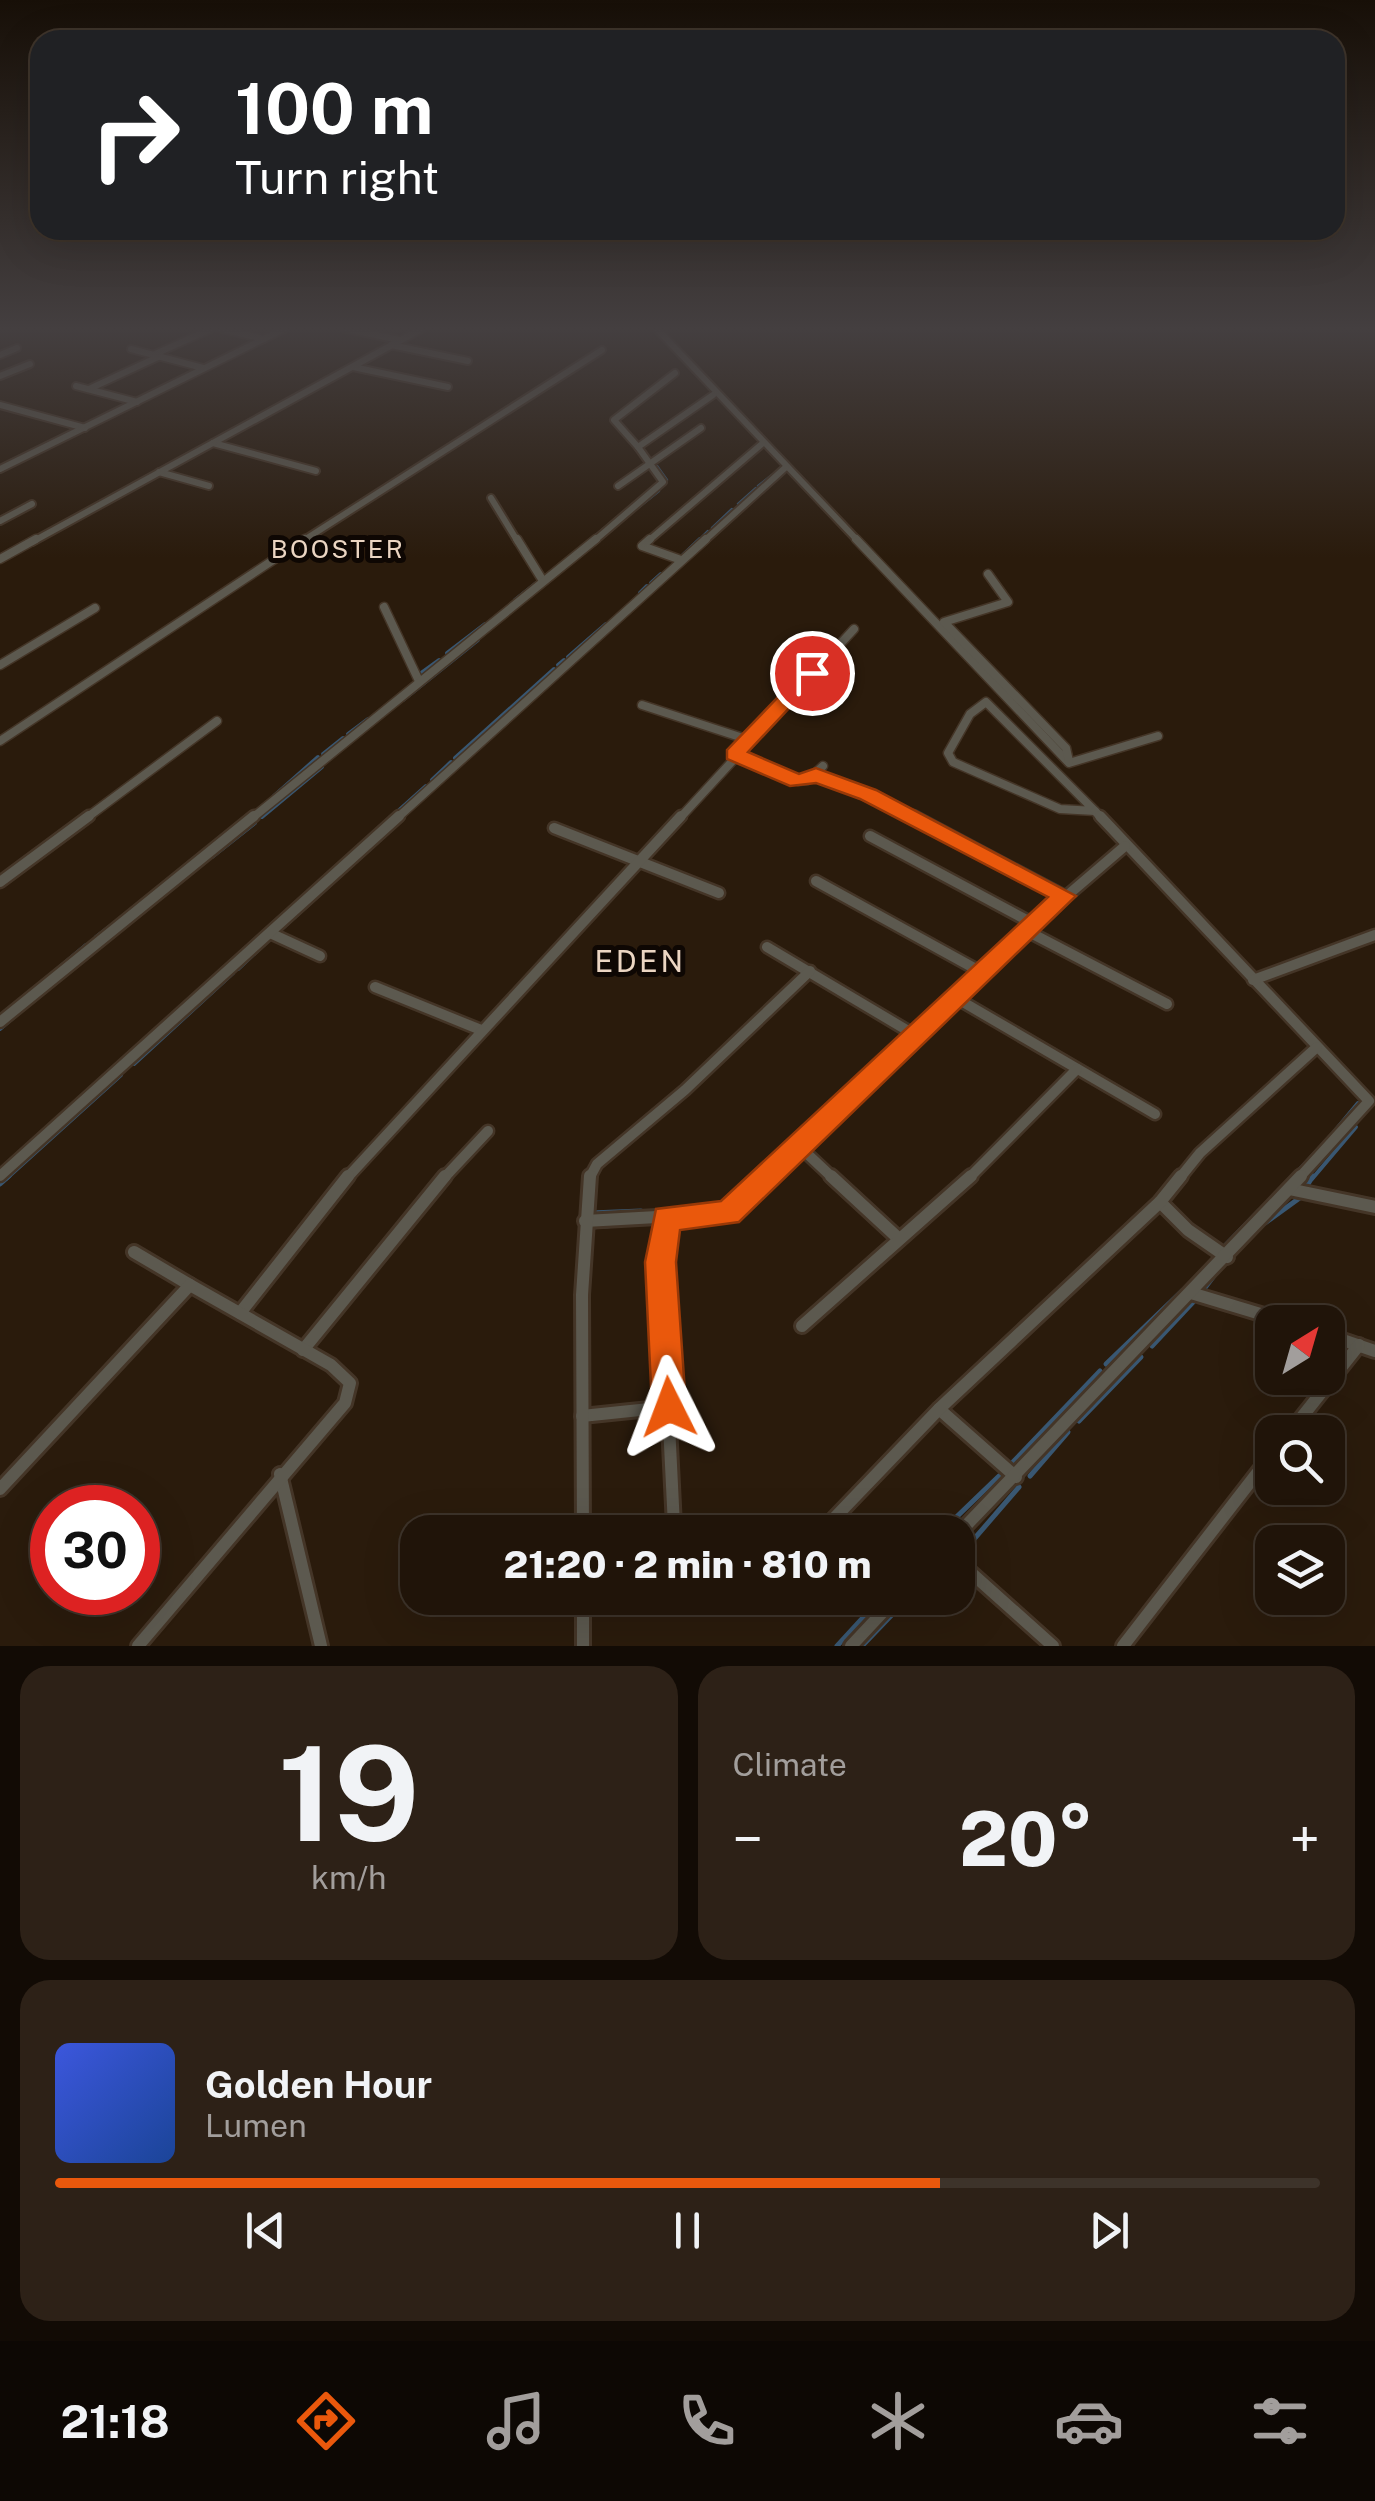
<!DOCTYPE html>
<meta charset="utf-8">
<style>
body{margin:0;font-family:"Public Sans",sans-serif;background:#2d2117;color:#f1f3f6;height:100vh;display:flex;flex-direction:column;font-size:38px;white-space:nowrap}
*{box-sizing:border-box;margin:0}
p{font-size:32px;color:#a29e9c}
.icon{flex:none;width:55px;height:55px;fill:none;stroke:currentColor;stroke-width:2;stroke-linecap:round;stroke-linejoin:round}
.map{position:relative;height:1646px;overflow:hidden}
.sheet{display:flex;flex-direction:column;gap:20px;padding:20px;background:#120b05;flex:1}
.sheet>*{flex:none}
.hud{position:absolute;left:30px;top:30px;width:1315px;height:210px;border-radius:30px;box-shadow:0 10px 40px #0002,0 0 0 2px #3d332a;background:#202124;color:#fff;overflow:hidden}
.needle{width:65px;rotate:37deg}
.tools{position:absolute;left:1255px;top:1305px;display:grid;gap:20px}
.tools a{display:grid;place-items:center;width:90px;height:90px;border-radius:20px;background:#201409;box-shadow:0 10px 40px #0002,0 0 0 2px #3d332a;font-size:50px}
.speed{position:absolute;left:30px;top:1485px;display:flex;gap:20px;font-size:50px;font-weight:700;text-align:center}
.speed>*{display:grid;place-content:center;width:130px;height:130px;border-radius:50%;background:#201409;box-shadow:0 10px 40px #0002,0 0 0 2px #3d332a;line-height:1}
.speed .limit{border:15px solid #d22;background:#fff;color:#111}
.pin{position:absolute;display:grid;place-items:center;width:85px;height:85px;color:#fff;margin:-42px;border:5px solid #fff;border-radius:50%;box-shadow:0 2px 10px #0007}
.me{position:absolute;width:110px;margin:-55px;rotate:357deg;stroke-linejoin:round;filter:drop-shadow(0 0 8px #0008)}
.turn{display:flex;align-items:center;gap:35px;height:210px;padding:0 40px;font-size:45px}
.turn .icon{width:130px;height:130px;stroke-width:2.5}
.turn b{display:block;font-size:70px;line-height:85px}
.big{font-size:75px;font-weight:800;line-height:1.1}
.sheet .card{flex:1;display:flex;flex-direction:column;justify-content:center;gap:15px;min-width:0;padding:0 35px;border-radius:30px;background:#2d2117}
.sheet .dial{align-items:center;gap:0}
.dial b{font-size:130px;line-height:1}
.song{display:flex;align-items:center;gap:30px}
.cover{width:120px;height:120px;border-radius:15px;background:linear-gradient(135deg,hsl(230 70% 55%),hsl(220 70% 35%))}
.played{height:10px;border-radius:5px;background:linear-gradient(90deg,#ea580c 70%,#3d332a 70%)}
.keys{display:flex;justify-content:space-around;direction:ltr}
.heat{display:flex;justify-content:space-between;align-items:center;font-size:55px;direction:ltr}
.sheet .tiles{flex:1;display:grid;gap:20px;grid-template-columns:1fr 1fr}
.card:last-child{grid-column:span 2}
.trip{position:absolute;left:400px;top:1515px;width:575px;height:100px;border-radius:30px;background:#201409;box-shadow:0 10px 40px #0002,0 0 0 2px #3d332a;font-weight:800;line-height:100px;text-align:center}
.tabs{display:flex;height:160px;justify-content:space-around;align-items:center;background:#0d0804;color:#a29e9c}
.tabs .icon{width:70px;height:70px}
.tabs .selected{color:#ea580c}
.tabs b{font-size:45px;color:#f1f3f6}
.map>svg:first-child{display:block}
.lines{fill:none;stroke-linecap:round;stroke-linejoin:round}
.stream-far2{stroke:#395772;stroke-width:2.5}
.stream-far1{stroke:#395772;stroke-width:4}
.stream{stroke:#395772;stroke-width:5}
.street-far3-casing{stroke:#443527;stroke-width:10}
.street-far2-casing{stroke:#443527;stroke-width:11}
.street-far1-casing{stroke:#443527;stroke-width:15}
.street-casing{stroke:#443527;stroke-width:18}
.street-far3{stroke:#5c594f;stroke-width:6}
.street-far2{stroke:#5c594f;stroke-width:8}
.street-far1{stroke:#5c594f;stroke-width:10}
.street{stroke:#5c594f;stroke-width:12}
.route{fill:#ea580c;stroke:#983908;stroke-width:2.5}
.labels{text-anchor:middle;stroke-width:10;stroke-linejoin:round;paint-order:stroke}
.far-quarter-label{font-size:25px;letter-spacing:2.5px;fill:#ebd5c2;stroke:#0e0703}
.quarter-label{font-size:30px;letter-spacing:2.5px;fill:#ebd5c2;stroke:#0e0703}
</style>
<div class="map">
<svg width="1375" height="1646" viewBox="0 0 1375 1646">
<rect width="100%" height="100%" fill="#2a1b0c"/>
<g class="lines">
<g class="stream-far2">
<path d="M657,466L667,480"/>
<path d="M758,486L772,475"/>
<path d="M738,504L756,488"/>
<path d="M639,507L659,491"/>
<path d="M712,528L732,509"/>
<path d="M591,539L626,510"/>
<path d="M697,542L708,531"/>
</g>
<g class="stream-far1">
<path d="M680,558L700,539"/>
<path d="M651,583L661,574"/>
<path d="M640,593L647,586"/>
<path d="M515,600L539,581"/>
<path d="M447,653L485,624"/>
<path d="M568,657L606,624"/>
<path d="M558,665L564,660"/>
<path d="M421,673L439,660"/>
<path d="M403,700L478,640"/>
<path d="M348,734L368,719"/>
<path d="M323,754L343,738"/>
<path d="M455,758L554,669"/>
<path d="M432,780L451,762"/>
<path d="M274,796L318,757"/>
<path d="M396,813L426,786"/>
<path d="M262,817L322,767"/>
<path d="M212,857L255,823"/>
<path d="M277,933L384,836"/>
<path d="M96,937L109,927"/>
<path d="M238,969L271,938"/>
<path d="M36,987L86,945"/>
<path d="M0,1029L14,1017"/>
<path d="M142,1042L283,914"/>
<path d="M134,1064L233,973"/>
<path d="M1334,1132L1358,1103"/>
<path d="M1297,1172L1328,1139"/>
<path d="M6,1179L121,1075"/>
<path d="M1312,1179L1356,1127"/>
</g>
<g class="stream">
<path d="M0,1184L9,1176"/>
<path d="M1308,1184L1313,1176"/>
<path d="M591,1213L641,1211"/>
<path d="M1265,1223L1301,1197"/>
<path d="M591,1227L617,1225"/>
<path d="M1224,1247L1259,1211"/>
<path d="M1204,1289L1213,1277"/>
<path d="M1152,1346L1195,1300"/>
<path d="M1106,1364L1182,1291"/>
<path d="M1079,1421L1141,1357"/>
<path d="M1013,1462L1100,1371"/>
<path d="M1030,1476L1068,1432"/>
<path d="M945,1528L999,1476"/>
<path d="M962,1553L1019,1487"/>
<path d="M837,1646L881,1598"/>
<path d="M862,1646L908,1598"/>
</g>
<defs>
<g id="street-far3">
<path d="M218,328L264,339"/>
<path d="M343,328L399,340"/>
<path d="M656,328L859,542"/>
<path d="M391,345L468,361"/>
<path d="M131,349L203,368"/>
<path d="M0,355L17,348"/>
<path d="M153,355L213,328"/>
<path d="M353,367L448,387"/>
<path d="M0,376L30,364"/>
<path d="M76,386L137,402"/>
<path d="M89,389L158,357"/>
<path d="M0,405L85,428"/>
<path d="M213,443L316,471"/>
<path d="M638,447L614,420L675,373"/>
<path d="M0,469L286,328"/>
<path d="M159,472L209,486"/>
<path d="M618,486L701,428"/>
<path d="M491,498L518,542"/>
<path d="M0,521L32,504"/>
<path d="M32,542L423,328"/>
<path d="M301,542L602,350"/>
<path d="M593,542L663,482L638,447L713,395"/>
<path d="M647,542L763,443"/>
<path d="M703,542L786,467"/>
</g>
<g id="street-far2">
<path d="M517,539L543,581"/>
<path d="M650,539L642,546L681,560"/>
<path d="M856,539L1069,763L1158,736"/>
<path d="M0,559L36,539"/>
<path d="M988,574L1008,602L944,622L1066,748L1069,761"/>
<path d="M384,607L419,681"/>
<path d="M0,665L95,608"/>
<path d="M986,702L1095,811L1060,809L953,762L948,753L970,714Z"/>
<path d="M642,705L749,740"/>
<path d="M0,741L305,539"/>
<path d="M734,754L798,781L808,780L823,766"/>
<path d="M816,775L917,819"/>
<path d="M1095,811L1102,819"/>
<path d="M85,819L217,721"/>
<path d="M251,819L596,539"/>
<path d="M396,819L706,539"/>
<path d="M679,819L854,629"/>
</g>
<g id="street-far1">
<path d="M913,816L1064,896"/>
<path d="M1100,816L1369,1101L1298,1179"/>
<path d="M554,828L719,893"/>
<path d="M870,836L1034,924"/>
<path d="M816,881L983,973"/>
<path d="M0,882L89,816"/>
<path d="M1027,931L1167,1004"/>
<path d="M270,933L320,956"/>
<path d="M767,947L915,1035"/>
<path d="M1253,980L1375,935"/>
<path d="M375,987L481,1030"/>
<path d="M956,998L1155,1114"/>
<path d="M0,1022L254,816"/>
<path d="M801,1148L834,1179"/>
<path d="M0,1176L399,816"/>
<path d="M346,1179L681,816"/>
<path d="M443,1179L488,1131"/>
<path d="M589,1179L597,1164L685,1090L810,971"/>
<path d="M765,1179L1034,924L1125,846"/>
<path d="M968,1179L1077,1069"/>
<path d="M1179,1179L1200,1153L1317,1047"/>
</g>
<g id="street">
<path d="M831,1176L898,1238"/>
<path d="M1289,1189L1375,1207"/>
<path d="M1160,1202L1188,1230L1227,1257"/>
<path d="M667,1218L661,1262L674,1526"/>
<path d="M585,1221L729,1213L768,1176"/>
<path d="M134,1252L190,1285"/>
<path d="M1191,1293L1287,1322"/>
<path d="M240,1313L348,1176"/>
<path d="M802,1326L971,1176"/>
<path d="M1328,1335L1375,1351"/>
<path d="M303,1350L445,1176"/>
<path d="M939,1409L1016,1477"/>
<path d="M582,1416L669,1407"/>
<path d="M1290,1432L1359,1345"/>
<path d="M280,1474L321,1646"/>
<path d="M0,1489L190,1285L331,1365L350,1383L345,1403L138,1646"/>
<path d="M583,1532L582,1295L590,1176"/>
<path d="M821,1532L939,1409L1160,1202L1181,1176"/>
<path d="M958,1534L1301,1176"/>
<path d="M958,1561L1053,1646"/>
<path d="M583,1598V1646"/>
<path d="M851,1646L896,1598"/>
<path d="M1123,1646L1272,1454"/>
</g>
</defs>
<use href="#street-far3" class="street-far3-casing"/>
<use href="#street-far2" class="street-far2-casing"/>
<use href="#street-far1" class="street-far1-casing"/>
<use href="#street" class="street-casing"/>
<use href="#street-far3" class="street-far3"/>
<use href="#street-far2" class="street-far2"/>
<use href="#street-far1" class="street-far1"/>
<use href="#street" class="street"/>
</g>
<linearGradient id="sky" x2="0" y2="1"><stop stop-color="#170f07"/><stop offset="0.59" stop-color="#443f40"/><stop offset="1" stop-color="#443f40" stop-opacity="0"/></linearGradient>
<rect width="1375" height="558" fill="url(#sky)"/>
<path class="route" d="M805,669L822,673L748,752L799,774L816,768L876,790L1076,896L739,1222L680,1230L676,1262L686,1407L681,1418L669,1423L657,1418L652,1407L645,1262L656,1209L721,1201L1048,897L860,799L816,783L790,786L727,759V750Z"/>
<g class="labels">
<g class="far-quarter-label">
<text x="338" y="558">BOOSTER</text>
</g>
<g class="quarter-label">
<text x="640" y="972">EDEN</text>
</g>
</g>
</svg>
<div class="tools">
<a><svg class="needle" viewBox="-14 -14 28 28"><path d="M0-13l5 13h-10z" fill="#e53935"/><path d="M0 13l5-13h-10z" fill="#a29e9c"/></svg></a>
<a><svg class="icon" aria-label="search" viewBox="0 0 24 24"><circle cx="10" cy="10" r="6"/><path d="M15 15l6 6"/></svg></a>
<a><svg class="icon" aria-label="layers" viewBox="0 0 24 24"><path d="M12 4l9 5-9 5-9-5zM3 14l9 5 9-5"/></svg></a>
</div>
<div class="speed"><div class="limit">30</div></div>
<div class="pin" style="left:812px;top:673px;background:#d93025"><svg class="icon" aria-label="arrive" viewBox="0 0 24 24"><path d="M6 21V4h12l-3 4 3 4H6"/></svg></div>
<svg class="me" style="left:669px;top:1407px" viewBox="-20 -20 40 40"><path d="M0-17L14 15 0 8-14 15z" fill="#ea580c" stroke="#fff" stroke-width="4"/></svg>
<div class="trip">21:20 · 2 min · 810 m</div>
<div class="hud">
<div class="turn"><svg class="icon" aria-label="right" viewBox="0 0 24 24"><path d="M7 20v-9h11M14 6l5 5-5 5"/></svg><div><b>100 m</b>Turn right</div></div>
</div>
</div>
<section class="sheet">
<div class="tiles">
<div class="card dial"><b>19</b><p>km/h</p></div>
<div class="card"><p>Climate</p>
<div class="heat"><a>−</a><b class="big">20°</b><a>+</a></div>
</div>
<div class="card">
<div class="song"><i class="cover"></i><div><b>Golden Hour</b><p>Lumen</p></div></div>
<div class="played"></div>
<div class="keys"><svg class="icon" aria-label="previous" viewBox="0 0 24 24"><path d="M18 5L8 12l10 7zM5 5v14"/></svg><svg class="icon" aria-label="pause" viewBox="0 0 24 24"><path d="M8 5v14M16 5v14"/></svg><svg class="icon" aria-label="next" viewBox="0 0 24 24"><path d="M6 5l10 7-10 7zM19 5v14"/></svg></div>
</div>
</div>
</section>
<nav class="tabs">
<b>21:18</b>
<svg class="icon selected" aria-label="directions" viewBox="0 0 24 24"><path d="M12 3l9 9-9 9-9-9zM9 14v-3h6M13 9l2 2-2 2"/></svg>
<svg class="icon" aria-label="music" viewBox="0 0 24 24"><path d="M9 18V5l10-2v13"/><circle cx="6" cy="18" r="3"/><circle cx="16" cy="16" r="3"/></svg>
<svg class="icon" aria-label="phone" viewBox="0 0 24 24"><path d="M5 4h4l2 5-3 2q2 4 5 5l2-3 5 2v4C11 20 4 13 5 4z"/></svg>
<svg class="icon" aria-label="climate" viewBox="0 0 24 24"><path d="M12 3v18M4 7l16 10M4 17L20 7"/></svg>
<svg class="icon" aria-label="car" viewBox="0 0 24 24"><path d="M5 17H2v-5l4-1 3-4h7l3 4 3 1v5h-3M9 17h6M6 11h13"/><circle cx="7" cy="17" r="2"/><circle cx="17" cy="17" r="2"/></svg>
<svg class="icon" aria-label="filters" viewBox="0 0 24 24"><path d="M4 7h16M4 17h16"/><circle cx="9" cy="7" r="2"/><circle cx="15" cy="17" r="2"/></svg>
</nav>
